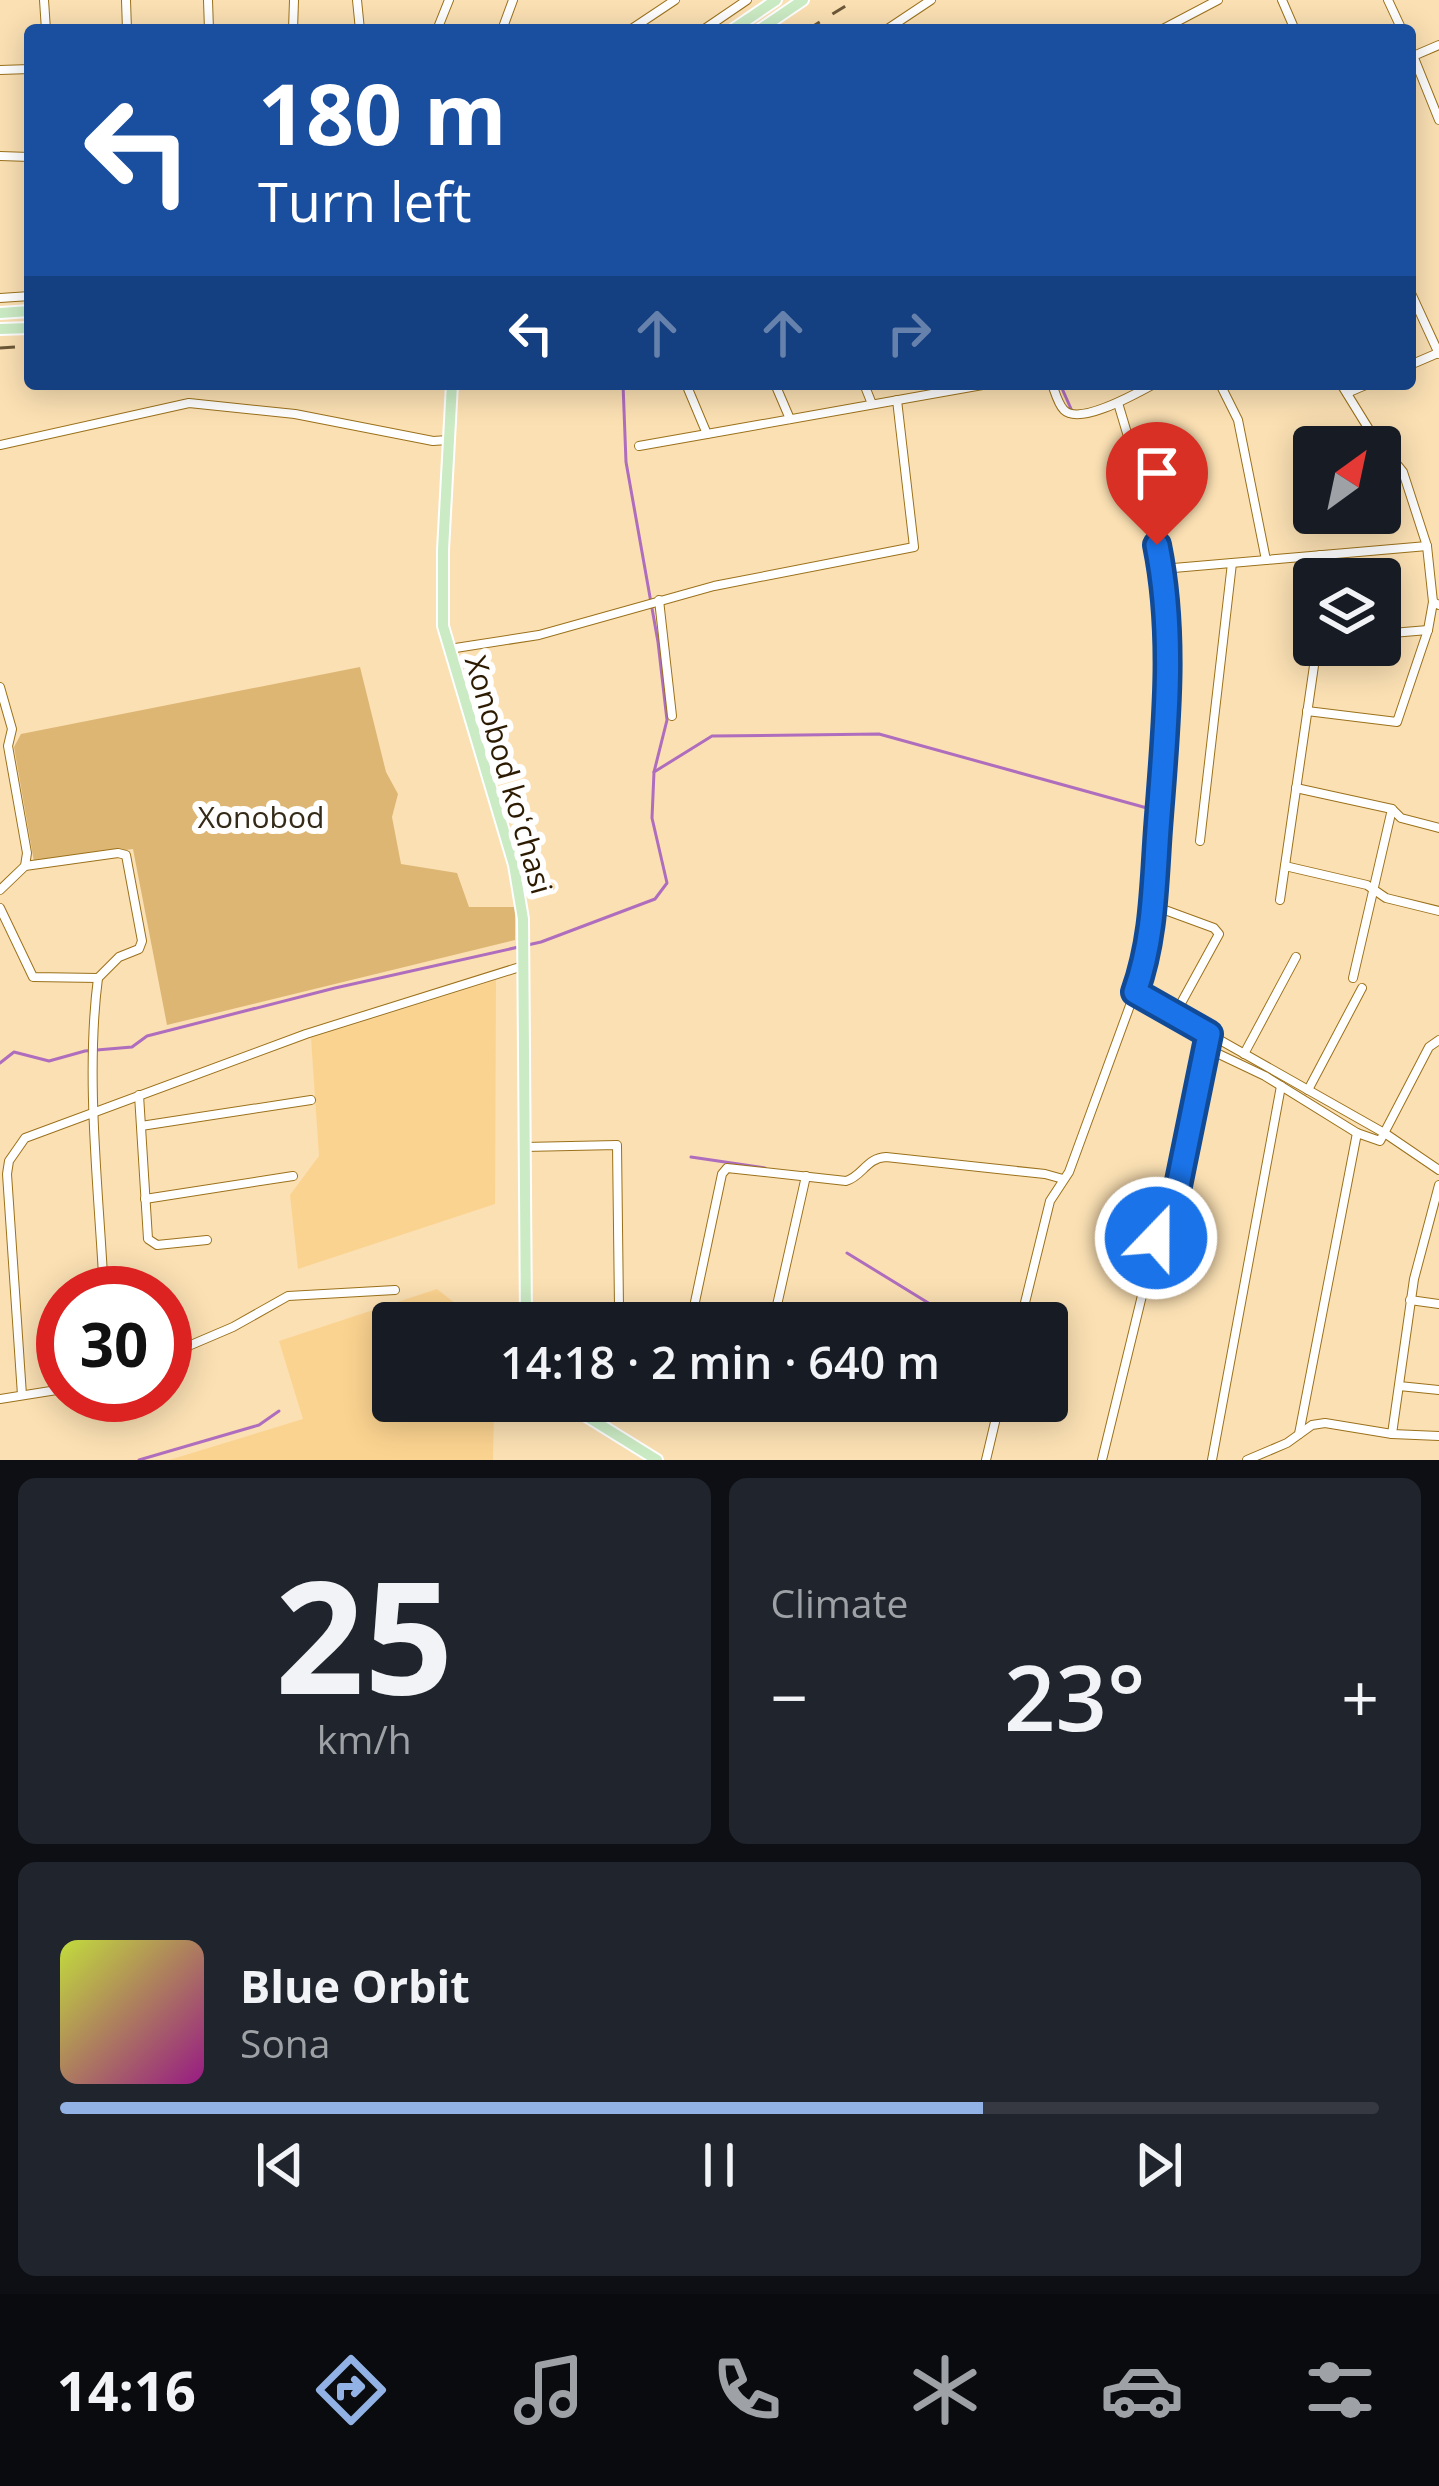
<!DOCTYPE html>
<meta charset="utf-8">
<style>
body{margin:0;font-family:"Open Sans",sans-serif;background:#20242c;color:#f1f3f6;height:100vh;display:flex;flex-direction:column;font-size:45px;white-space:nowrap}
*{box-sizing:border-box;margin:0}
p{font-size:39px;color:#9ea1a6}
.icon{flex:none;width:66px;height:66px;fill:none;stroke:currentColor;stroke-width:2;stroke-linecap:round;stroke-linejoin:round}
.map{position:relative;height:1460px;overflow:hidden}
.drawer{display:flex;flex-direction:column;gap:18px;padding:18px;background:#0d0f14;flex:1}
.drawer>*{flex:none}
.guide{position:absolute;left:24px;top:24px;width:1392px;height:366px;border-radius:12px;box-shadow:0 6px 30px #0003;background:#1a4fa0;color:#fff;overflow:hidden}
.needle{width:78px;rotate:33deg}
.controls{position:absolute;left:1293px;top:426px;display:grid;gap:24px}
.controls a{display:grid;place-items:center;width:108px;height:108px;border-radius:12px;background:#171b24;box-shadow:0 6px 30px #0003;font-size:60px}
.speed{position:absolute;left:36px;top:1266px;display:flex;gap:24px;font-size:60px;font-weight:700;text-align:center}
.speed>*{display:grid;place-content:center;width:156px;height:156px;border-radius:50%;background:#171b24;box-shadow:0 6px 30px #0003;line-height:1}
.speed .limit{border:18px solid #d22;background:#fff;color:#111}
.pin{position:absolute;display:grid;place-items:center;width:102px;height:102px;color:#fff;margin:-123px -51px;border-radius:50% 50% 50% 0;rotate:-45deg;box-shadow:0 0 12px #0007}
.pin .icon{rotate:45deg}
.me{position:absolute;width:132px;margin:-66px;rotate:22deg;stroke-linejoin:round;filter:drop-shadow(0 0 9px #0008)}
.turn{display:flex;align-items:center;gap:42px;height:252px;padding:0 36px;font-size:54px}
.turn .icon{width:156px;height:156px;stroke-width:2.5}
.turn b{display:block;font-size:84px;line-height:102px}
.lanes{display:flex;align-items:center;height:114px;padding:0 36px;background:#0003;justify-content:center;gap:60px;direction:ltr}
.lanes .off{opacity:.35}
.big{font-size:90px;font-weight:600;line-height:1.1}
.drawer .tile{flex:1;display:flex;flex-direction:column;justify-content:center;gap:18px;min-width:0;padding:0 42px;border-radius:18px;background:#20242c}
.drawer .dial{align-items:center;gap:0}
.dial b{font-size:156px;line-height:1}
.song{display:flex;align-items:center;gap:36px}
.cover{width:144px;height:144px;border-radius:18px;background:linear-gradient(135deg,hsl(70 70% 55%),hsl(310 70% 35%))}
.played{height:12px;border-radius:6px;background:linear-gradient(90deg,#92b1e4 70%,#363941 70%)}
.keys{display:flex;justify-content:space-around;direction:ltr}
.heat{display:flex;justify-content:space-between;align-items:center;font-size:66px;direction:ltr}
.drawer .tiles{flex:1;display:grid;gap:18px;grid-template-columns:1fr 1fr}
.tile:last-child{grid-column:span 2}
.trip{position:absolute;left:372px;top:1302px;width:696px;height:120px;border-radius:12px;background:#171b24;box-shadow:0 6px 30px #0003;font-weight:600;line-height:120px;text-align:center}
.tabs{display:flex;height:192px;justify-content:space-around;align-items:center;background:#090b0e;color:#9ea1a6}
.tabs .icon{width:84px;height:84px}
.tabs .active{color:#92b1e4}
.tabs b{font-size:54px;color:#f1f3f6}
.map>svg:first-child{display:block}
.built{fill:#fbd390}
.green{fill:#ddb674}
.lines{fill:none;stroke-linecap:round;stroke-linejoin:round}
.stream{stroke:#af6dbe;stroke-width:3}
.minor-casing{stroke:#9b711b;stroke-width:10}
.major-casing{stroke:#fff;stroke-width:14}
.minor{stroke:#fff;stroke-width:8}
.major{stroke:#cbebc4;stroke-width:10}
.rail{stroke:#6c5838;stroke-width:3;stroke-dasharray:15 15;stroke-linecap:butt}
.route-casing{stroke:#114b97;stroke-width:30}
.route{stroke:#1a73e8;stroke-width:21}
.labels{text-anchor:middle;stroke-width:12;stroke-linejoin:round;paint-order:stroke}
.street-label{font-size:30px;fill:#2c1b00;stroke:#fff}
.park-label{font-size:30px;fill:#352a18;stroke:#fff}
</style>
<div class="map">
<svg width="1439" height="1460" viewBox="0 0 1439 1460">
<rect width="100%" height="100%" fill="#fbe0b3"/>
<g class="built">
<path d="M496,980L495,1204L298,1269L290,1195L319,1156L311,1038Z"/>
<path d="M437,1289L480,1323H393V1401H494L493,1460H169L303,1419L279,1341Z"/>
</g>
<path class="green" d="M360,667L386,772L398,794L392,817L401,864L457,873L469,907H515V940L167,1025L133,849L34,862L14,747L21,734Z"/>
<g class="lines">
<g class="stream">
<path d="M623,384L626,462L658,642L667,720L654,772"/>
<path d="M1060,384L1072,411"/>
<path d="M0,1063L14,1052L49,1061L85,1051L132,1047L147,1036L335,988L541,942L655,899L667,883L652,818L654,772L712,736L879,734L1147,808"/>
<path d="M691,1157L765,1168"/>
<path d="M847,1253L961,1323"/>
<path d="M139,1460L259,1425L279,1411"/>
</g>
<defs>
<g id="minor">
<path d="M44,0L46,30"/>
<path d="M126,0L127,30"/>
<path d="M208,0L209,30"/>
<path d="M357,0L360,30"/>
<path d="M1282,0L1295,30"/>
<path d="M1388,0L1402,30"/>
<path d="M293,30L294,0"/>
<path d="M437,30L449,0"/>
<path d="M502,30L513,0"/>
<path d="M630,30L675,0"/>
<path d="M703,30L747,0"/>
<path d="M886,30L931,0"/>
<path d="M1161,30L1218,0"/>
<path d="M1410,48L1439,120"/>
<path d="M1411,57L1439,45"/>
<path d="M0,70L30,69"/>
<path d="M0,156L30,157"/>
<path d="M1410,291L1439,354"/>
<path d="M0,298L30,296"/>
<path d="M1410,365L1438,353"/>
<path d="M686,384L707,434L988,384"/>
<path d="M775,384L790,419"/>
<path d="M864,384L872,404"/>
<path d="M1052,384C1055,392 1058,404 1064,410C1080,426 1137,393 1154,384"/>
<path d="M1220,384L1238,420L1266,560"/>
<path d="M1341,384L1370,431L1403,472L1427,546L1433,602L1439,605"/>
<path d="M1347,393L1368,384"/>
<path d="M0,445L189,403L295,414L433,441L448,440"/>
<path d="M639,446L707,434"/>
<path d="M1162,569L1427,546"/>
<path d="M1319,579L1320,555"/>
<path d="M659,600L672,716"/>
<path d="M1380,634L1428,630"/>
<path d="M449,649L539,635L714,586L914,547L897,400"/>
<path d="M0,687L12,729L8,746L27,853L25,866L0,890"/>
<path d="M1307,711L1397,722L1428,630L1433,602"/>
<path d="M1296,788L1392,809L1401,818L1439,828"/>
<path d="M1200,841L1232,563"/>
<path d="M1285,866L1367,885L1386,898L1439,911"/>
<path d="M1280,900L1317,645"/>
<path d="M1154,906L1214,928L1219,934L1174,1016"/>
<path d="M0,908L33,977L98,978L119,957L139,949L142,941L126,855L118,853L25,866"/>
<path d="M98,978C85,1078 99,1192 104,1293"/>
<path d="M1353,978L1392,809"/>
<path d="M1135,992L1386,1134L1439,1170"/>
<path d="M1244,1054L1296,957"/>
<path d="M1308,1090L1362,988"/>
<path d="M139,1095L148,1239L157,1245L207,1240"/>
<path d="M141,1126L311,1100"/>
<path d="M524,1147L617,1145L619,1308"/>
<path d="M145,1199L293,1176"/>
<path d="M1410,1300L1439,1304"/>
<path d="M716,1323L698,1311L695,1302L722,1174L727,1168L846,1181C863,1176 866,1158 886,1157L1045,1174L1063,1179"/>
<path d="M773,1323L806,1176"/>
<path d="M1020,1323L1050,1201L1069,1172L1143,970L1154,906L1167,618L1153,520L1118,403"/>
<path d="M165,1356L233,1327L288,1296L395,1290"/>
<path d="M1399,1386L1439,1390"/>
<path d="M22,1395L7,1174L9,1161L25,1138L306,1034L523,966"/>
<path d="M0,1399L63,1389"/>
<path d="M1299,1434L1357,1133"/>
<path d="M1392,1434L1414,1279L1439,1185"/>
<path d="M986,1460L1000,1401"/>
<path d="M1102,1460L1156,1238L1171,1220L1206,1048L1265,1076L1357,1133L1380,1141L1429,1047L1439,1040"/>
<path d="M1212,1460L1281,1086"/>
<path d="M1247,1460L1287,1443L1312,1425L1325,1423L1392,1434L1439,1436"/>
</g>
<g id="major">
<path d="M732,30L776,0"/>
<path d="M759,30L803,0"/>
<path d="M0,313L30,311"/>
<path d="M0,329L30,328"/>
<path d="M452,384L443,550V626L514,865L523,919L526,1323"/>
<path d="M562,1401L657,1460"/>
</g>
</defs>
<use href="#minor" class="minor-casing"/>
<use href="#major" class="major-casing"/>
<use href="#minor" class="minor"/>
<use href="#major" class="major"/>
<g class="rail">
<path d="M807,30L855,0"/>
<path d="M0,348L30,346"/>
</g>
</g>
<g class="lines">
<defs>
<path id="route" d="M1156,1238L1171,1220L1209,1034L1135,992C1154,939 1154,885 1158,829C1165,735 1176,638 1157,545"/>
</defs>
<use href="#route" class="route-casing"/>
<use href="#route" class="route"/>
</g>
<g class="labels">
<g class="street-label">
<text transform="translate(508 775) rotate(74)" y="10">Xonobod koʻchasi</text>
</g>
<g class="park-label">
<text x="261" y="828">Xonobod</text>
</g>
</g>
</svg>
<div class="controls">
<a><svg class="needle" viewBox="-14 -14 28 28"><path d="M0-13l5 13h-10z" fill="#e53935"/><path d="M0 13l5-13h-10z" fill="#9ea1a6"/></svg></a>
<a><svg class="icon" aria-label="layers" viewBox="0 0 24 24"><path d="M12 4l9 5-9 5-9-5zM3 14l9 5 9-5"/></svg></a>
</div>
<div class="speed"><div class="limit">30</div></div>
<div class="pin" style="left:1157px;top:545px;background:#d93025"><svg class="icon" aria-label="arrive" viewBox="0 0 24 24"><path d="M6 21V4h12l-3 4 3 4H6"/></svg></div>
<svg class="me" style="left:1156px;top:1238px" viewBox="-20 -20 40 40"><circle r="17" fill="#1a73e8" stroke="#fff" stroke-width="3"/><path d="M0-11L8 9 0 5-8 9z" fill="#fff"/></svg>
<div class="trip">14:18 · 2 min · 640 m</div>
<div class="guide">
<div class="turn"><svg class="icon" aria-label="left" viewBox="0 0 24 24"><path d="M17 20v-9H6M10 6l-5 5 5 5"/></svg><div><b>180 m</b>Turn left</div></div>
<div class="lanes"><svg class="icon" aria-label="left" viewBox="0 0 24 24"><path d="M17 20v-9H6M10 6l-5 5 5 5"/></svg><svg class="icon off" aria-label="ahead" viewBox="0 0 24 24"><path d="M12 20V5M6 11l6-6 6 6"/></svg><svg class="icon off" aria-label="ahead" viewBox="0 0 24 24"><path d="M12 20V5M6 11l6-6 6 6"/></svg><svg class="icon off" aria-label="right" viewBox="0 0 24 24"><path d="M7 20v-9h11M14 6l5 5-5 5"/></svg></div>
</div>
</div>
<section class="drawer">
<div class="tiles">
<div class="tile dial"><b>25</b><p>km/h</p></div>
<div class="tile"><p>Climate</p>
<div class="heat"><a>−</a><b class="big">23°</b><a>+</a></div>
</div>
<div class="tile">
<div class="song"><i class="cover"></i><div><b>Blue Orbit</b><p>Sona</p></div></div>
<div class="played"></div>
<div class="keys"><svg class="icon" aria-label="previous" viewBox="0 0 24 24"><path d="M18 5L8 12l10 7zM5 5v14"/></svg><svg class="icon" aria-label="pause" viewBox="0 0 24 24"><path d="M8 5v14M16 5v14"/></svg><svg class="icon" aria-label="next" viewBox="0 0 24 24"><path d="M6 5l10 7-10 7zM19 5v14"/></svg></div>
</div>
</div>
</section>
<nav class="tabs">
<b>14:16</b>
<svg class="icon active" aria-label="directions" viewBox="0 0 24 24"><path d="M12 3l9 9-9 9-9-9zM9 14v-3h6M13 9l2 2-2 2"/></svg>
<svg class="icon" aria-label="music" viewBox="0 0 24 24"><path d="M9 18V5l10-2v13"/><circle cx="6" cy="18" r="3"/><circle cx="16" cy="16" r="3"/></svg>
<svg class="icon" aria-label="phone" viewBox="0 0 24 24"><path d="M5 4h4l2 5-3 2q2 4 5 5l2-3 5 2v4C11 20 4 13 5 4z"/></svg>
<svg class="icon" aria-label="climate" viewBox="0 0 24 24"><path d="M12 3v18M4 7l16 10M4 17L20 7"/></svg>
<svg class="icon" aria-label="car" viewBox="0 0 24 24"><path d="M5 17H2v-5l4-1 3-4h7l3 4 3 1v5h-3M9 17h6M6 11h13"/><circle cx="7" cy="17" r="2"/><circle cx="17" cy="17" r="2"/></svg>
<svg class="icon" aria-label="filters" viewBox="0 0 24 24"><path d="M4 7h16M4 17h16"/><circle cx="9" cy="7" r="2"/><circle cx="15" cy="17" r="2"/></svg>
</nav>
